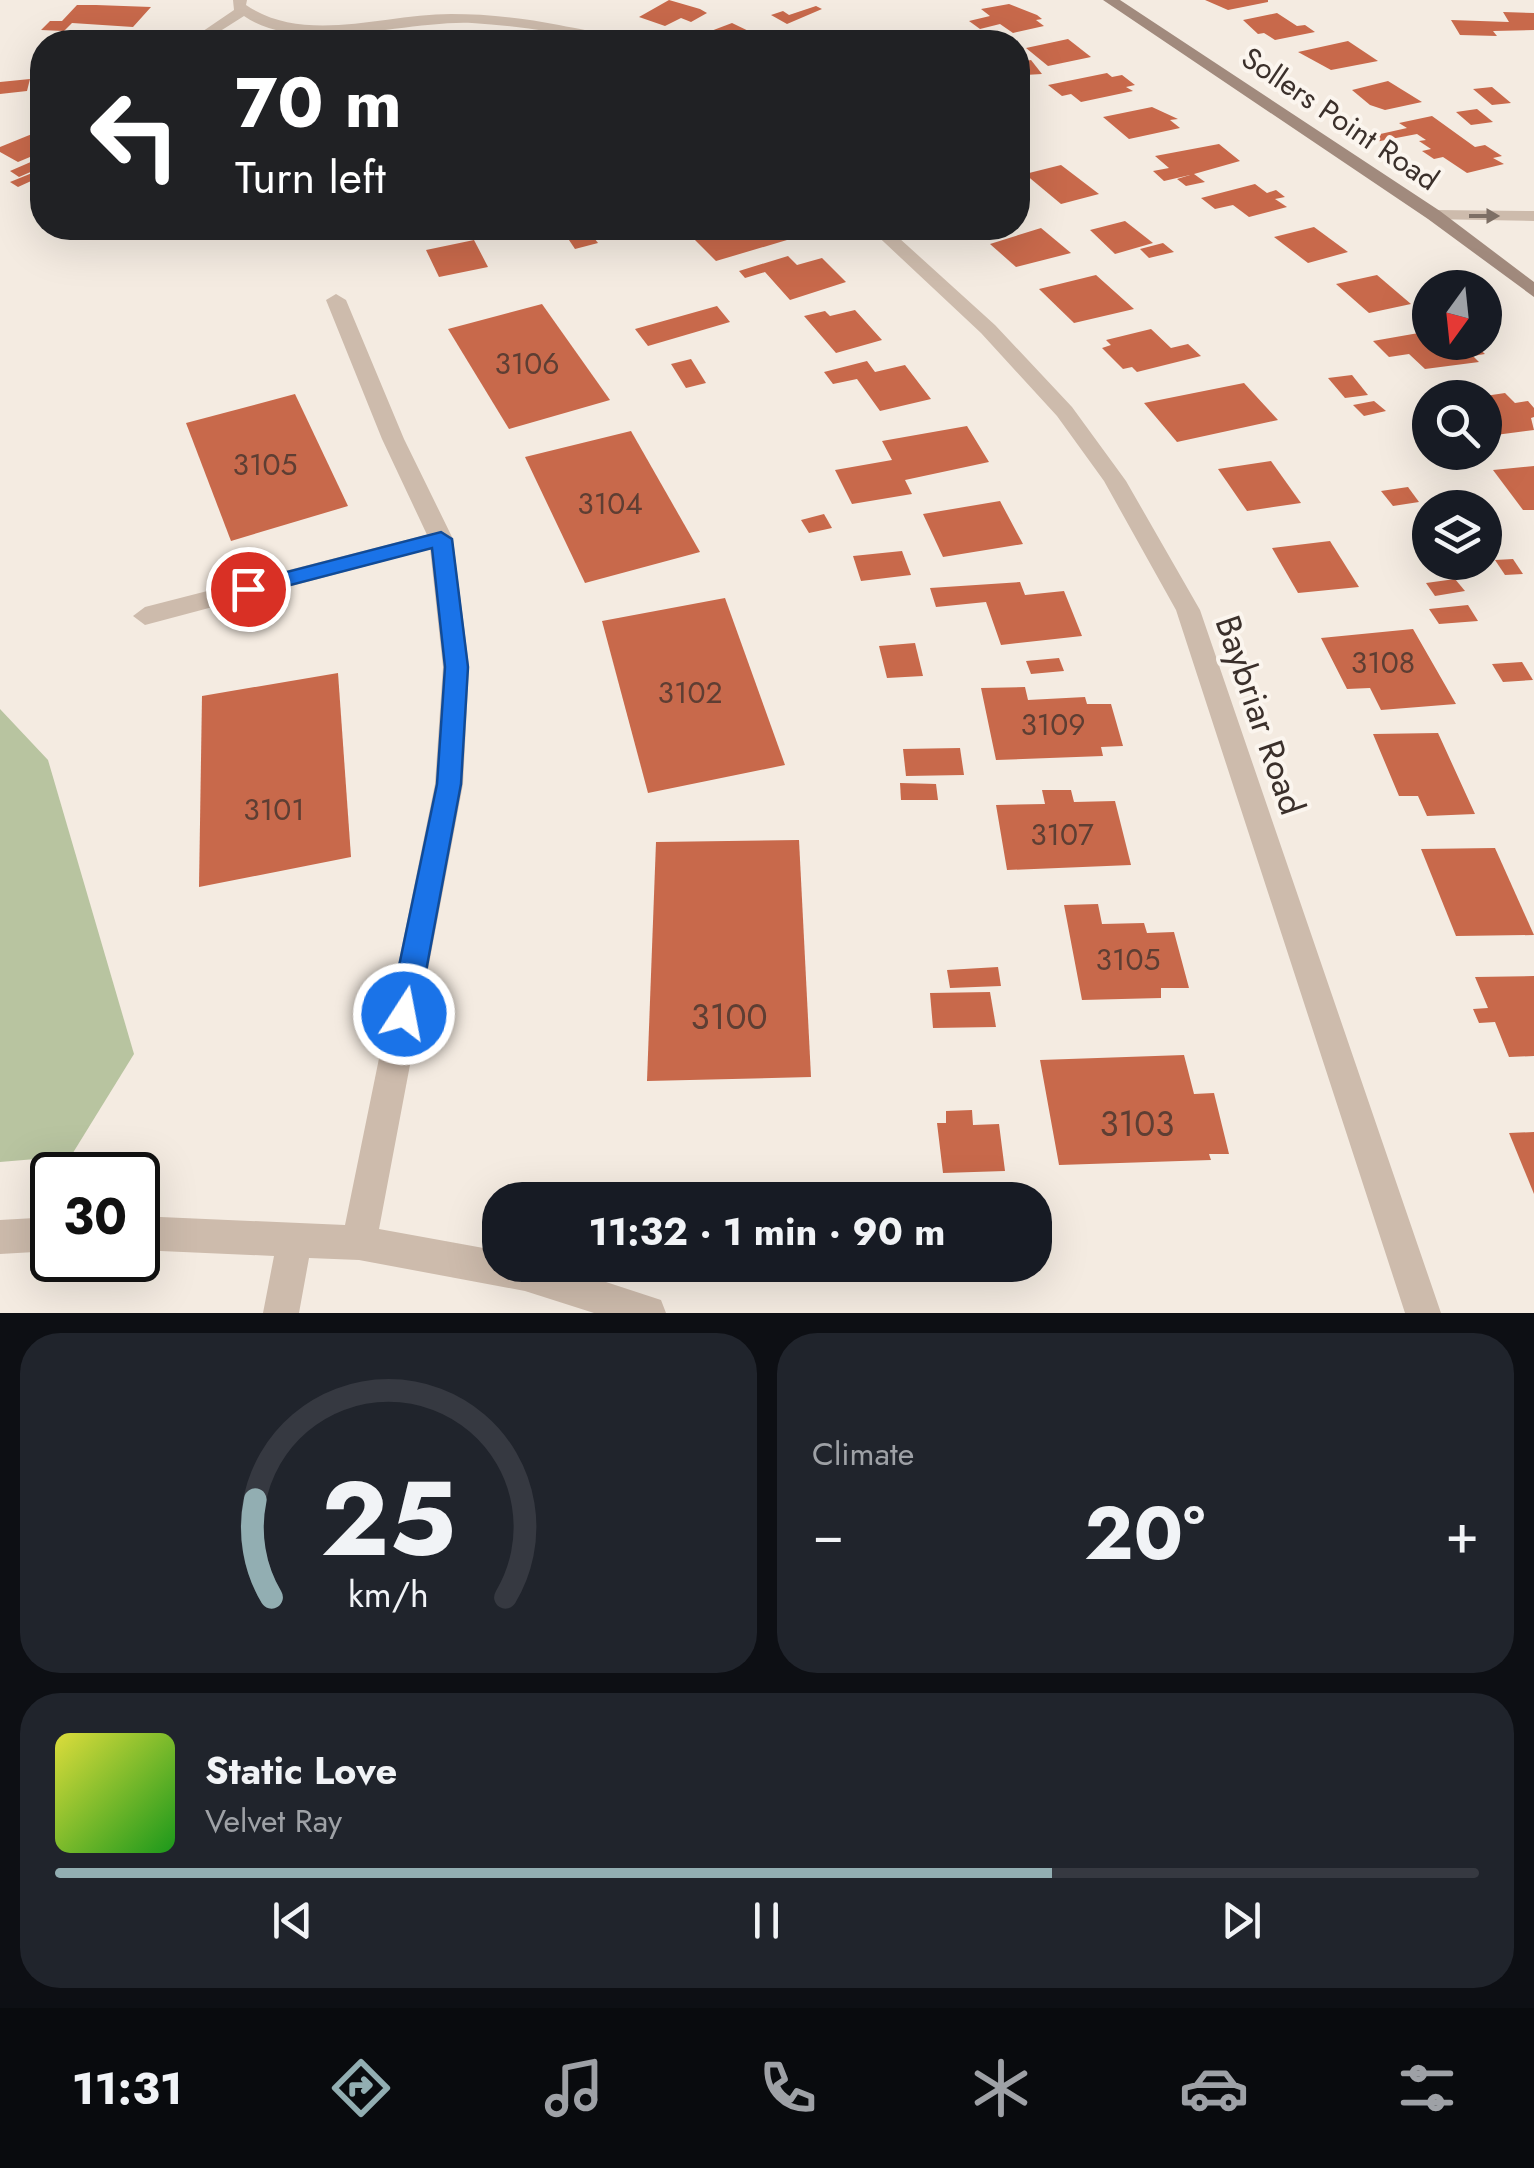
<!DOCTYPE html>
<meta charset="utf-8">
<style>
body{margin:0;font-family:Jost,sans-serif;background:#20242c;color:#f1f3f6;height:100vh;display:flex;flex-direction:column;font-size:38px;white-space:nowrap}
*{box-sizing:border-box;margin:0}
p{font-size:32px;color:#9ea1a6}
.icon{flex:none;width:55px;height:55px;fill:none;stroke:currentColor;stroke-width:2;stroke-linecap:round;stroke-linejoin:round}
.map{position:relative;height:1313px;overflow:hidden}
.panel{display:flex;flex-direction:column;gap:20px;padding:20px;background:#0d0f14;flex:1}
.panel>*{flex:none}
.hud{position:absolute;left:30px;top:30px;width:1000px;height:210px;border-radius:40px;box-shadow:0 10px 40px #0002;background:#202124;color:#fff;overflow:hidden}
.needle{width:65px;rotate:195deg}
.controls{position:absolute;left:1412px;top:270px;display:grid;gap:20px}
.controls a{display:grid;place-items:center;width:90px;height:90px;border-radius:50%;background:#171b24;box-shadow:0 10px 40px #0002;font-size:50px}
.speed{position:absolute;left:30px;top:1152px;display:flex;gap:20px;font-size:50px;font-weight:700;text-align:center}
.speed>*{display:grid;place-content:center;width:130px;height:130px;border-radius:50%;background:#171b24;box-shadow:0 10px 40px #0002;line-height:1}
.speed .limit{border:5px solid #111;border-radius:15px;background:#fff;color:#111}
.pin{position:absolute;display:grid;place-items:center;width:85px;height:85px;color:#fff;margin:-42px;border:5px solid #fff;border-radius:50%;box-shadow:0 2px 10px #0007}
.me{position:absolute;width:110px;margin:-55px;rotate:11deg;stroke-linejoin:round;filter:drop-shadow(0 0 8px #0008)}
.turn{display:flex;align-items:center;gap:35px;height:210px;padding:0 40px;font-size:45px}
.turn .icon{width:130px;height:130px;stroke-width:2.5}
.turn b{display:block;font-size:70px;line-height:85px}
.big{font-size:75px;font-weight:700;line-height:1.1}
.panel .card{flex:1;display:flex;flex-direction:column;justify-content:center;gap:15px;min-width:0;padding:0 35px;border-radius:40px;background:#20242c}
.panel .dial{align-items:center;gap:0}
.dial svg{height:260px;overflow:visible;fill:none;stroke:#363941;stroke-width:7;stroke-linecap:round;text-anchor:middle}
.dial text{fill:#f1f3f6;stroke:none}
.song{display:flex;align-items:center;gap:30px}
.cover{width:120px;height:120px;border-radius:15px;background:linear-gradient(135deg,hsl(60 70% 55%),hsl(120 70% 35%))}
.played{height:10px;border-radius:5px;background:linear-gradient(90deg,#92aeb2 70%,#363941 70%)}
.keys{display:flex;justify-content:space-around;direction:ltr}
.heat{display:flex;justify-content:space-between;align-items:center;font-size:55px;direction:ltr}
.panel .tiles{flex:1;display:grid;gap:20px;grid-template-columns:1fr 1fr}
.card:last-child{grid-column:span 2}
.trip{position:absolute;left:482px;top:1182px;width:570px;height:100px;border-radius:40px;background:#171b24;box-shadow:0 10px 40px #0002;font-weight:700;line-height:100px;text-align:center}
.tabs{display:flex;height:160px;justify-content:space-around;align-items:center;background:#090b0e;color:#9ea1a6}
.tabs .icon{width:70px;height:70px}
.tabs .current{color:#92aeb2}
.tabs b{font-size:45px;color:#f1f3f6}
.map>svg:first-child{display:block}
.green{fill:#b8c4a0}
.building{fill:#c8694b}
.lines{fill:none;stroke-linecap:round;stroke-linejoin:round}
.service{fill:#cdbbac;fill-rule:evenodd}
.minor{fill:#cdbbac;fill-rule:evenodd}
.secondary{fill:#a18a7d;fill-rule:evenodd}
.oneway{fill:#7d6f65}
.route{fill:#1a73e8;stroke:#114b97;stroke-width:2.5}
.labels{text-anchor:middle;stroke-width:8;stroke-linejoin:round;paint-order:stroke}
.far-street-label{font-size:30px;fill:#3b302b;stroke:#fbf5ee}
.number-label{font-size:30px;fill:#5e3e33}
.street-label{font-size:35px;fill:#3b302b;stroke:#fbf5ee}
.near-number-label{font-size:35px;fill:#5e3e33}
</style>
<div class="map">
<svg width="1534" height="1313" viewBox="0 0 1534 1313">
<rect width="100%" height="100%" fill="#f4ebe1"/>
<path class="green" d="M0,709L48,760L134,1054L71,1156L0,1162Z"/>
<g class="building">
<path d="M669,0L700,9L707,13L691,22L681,18L665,26L639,17Z"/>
<path d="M1205,0H1268V2L1228,10Z"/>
<path d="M1009,4L1037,15L1042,19L1036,20L1044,26L1013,33L1000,24L980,29L969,21L990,16L981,9Z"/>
<path d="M77,5H96L151,7L133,27L72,23L64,31L41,30L50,21H62Z"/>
<path d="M816,6L822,9L787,24L771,15L783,11L789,15Z"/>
<path d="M1503,12L1534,13V30L1493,31L1497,36L1460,35L1451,20L1509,22Z"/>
<path d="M1277,13L1297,26L1305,25L1315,32L1275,40L1264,33L1258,34L1243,20Z"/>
<path d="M732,23L761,37L746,42H721L703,34Z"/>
<path d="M1068,39L1091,57L1048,66L1026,48Z"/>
<path d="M1348,41L1378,61L1331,70L1298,52Z"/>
<path d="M1031,60L1042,74L1025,75L1018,66V62Z"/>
<path d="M1107,73L1112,77L1122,75L1135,85L1126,87L1133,91L1081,102L1071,94L1062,96L1048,85Z"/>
<path d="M30,79L27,91L0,94V82Z"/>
<path d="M1388,81L1422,102L1385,110L1370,105L1352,90Z"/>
<path d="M1492,87L1511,103L1492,105L1473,89Z"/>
<path d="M1152,107L1178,119L1170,120L1180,128L1129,139L1103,117Z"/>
<path d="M1477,109L1493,122L1471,125L1456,112Z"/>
<path d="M1432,116L1475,147L1485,145L1502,156L1493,158L1504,164L1467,173L1443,157L1434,159L1422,151L1431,149L1419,141L1426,140L1417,134L1375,142L1367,137L1407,128L1399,123Z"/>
<path d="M32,134L42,140V152L18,162L0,152V147Z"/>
<path d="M1219,144L1240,161L1194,174L1205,182L1186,186L1177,179L1190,175L1164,181L1153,171L1169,168L1155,156Z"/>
<path d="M33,161L42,167L19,177L10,171Z"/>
<path d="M1061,165L1099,194L1061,204L1025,174Z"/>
<path d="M42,169V176L18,187L10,182Z"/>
<path d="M1255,184L1267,193L1276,190L1285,197L1275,199L1287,207L1249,217L1233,205L1215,209L1201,198Z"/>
<path d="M1125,221L1153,243L1115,254L1090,230Z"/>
<path d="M1314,227L1348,252L1308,263L1274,237Z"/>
<path d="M720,228H785L777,231L787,240L716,261L691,236Z"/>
<path d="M1041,228L1071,253L1016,267L990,244Z"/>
<path d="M591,234L598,243L575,249L569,240Z"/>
<path d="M474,240L488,267L439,277L426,250Z"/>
<path d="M1163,243L1174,252L1149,258L1140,249Z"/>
<path d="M788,256L797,265L822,258L846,282L790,300L765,272L745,278L739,271Z"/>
<path d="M1096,275L1134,309L1074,323L1039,289Z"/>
<path d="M1377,275L1411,304L1369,313L1336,284Z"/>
<path d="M542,304L610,400L509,429L448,329Z"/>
<path d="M717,306L730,322L648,346L635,329Z"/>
<path d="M855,310L882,340L836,353L804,316L825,311L830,316Z"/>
<path d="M1151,329L1171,348L1188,344L1201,356L1137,372L1132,367L1123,369L1102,348L1111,345L1106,340Z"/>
<path d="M1430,331V342H1472L1485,354L1473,356L1479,362L1425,369L1409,354L1389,357L1373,341Z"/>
<path d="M691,359L706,383L686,388L671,364Z"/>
<path d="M867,361L875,372L905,365L931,399L880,411L857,379L833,384L824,372Z"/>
<path d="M1352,375L1368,395L1345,398L1328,378Z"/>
<path d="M1244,383L1278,420L1177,442L1144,403Z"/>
<path d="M1505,393L1515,403L1528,401L1534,408V417L1531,418L1534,430L1488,436L1485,432V396Z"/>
<path d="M295,394L348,506L231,541L186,423Z"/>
<path d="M1374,401L1386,411L1364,416L1353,405Z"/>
<path d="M967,426L989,462L905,480L912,494L852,504L835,470L892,460L882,441Z"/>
<path d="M631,431L700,552L585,583L525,457Z"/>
<path d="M1271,461L1301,503L1247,511L1218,469Z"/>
<path d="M1534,466V510H1523L1493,470Z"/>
<path d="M1408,487L1419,502L1393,506L1381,491Z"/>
<path d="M1000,501L1023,544L943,557L923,514Z"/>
<path d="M824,514L832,528L809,533L801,520Z"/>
<path d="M1330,541L1359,587L1298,593L1272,548Z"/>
<path d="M902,551L911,575L861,581L853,556Z"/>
<path d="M1513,559L1523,574L1505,575L1495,560Z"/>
<path d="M1455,579L1465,591L1435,596L1426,583Z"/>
<path d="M1020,582L1025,595L1064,591L1082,636L1001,645L986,602L936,607L930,588Z"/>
<path d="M725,598L785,765L648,793L602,621Z"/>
<path d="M1468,605L1478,621L1439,624L1429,609Z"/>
<path d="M1413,629L1456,704L1381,710L1370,688L1347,689L1321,638Z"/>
<path d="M915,643L923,676L887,678L879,646Z"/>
<path d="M1059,658L1064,671L1031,674L1026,661Z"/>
<path d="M1522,662L1533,680L1503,682L1492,664Z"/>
<path d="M338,673L351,857L199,887L202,696Z"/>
<path d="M1025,687L1028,700L1085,697L1087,704H1111L1123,746L1101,747L1103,756L996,760L981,688Z"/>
<path d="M1438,733L1475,814L1427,816L1418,796H1399L1373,734Z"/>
<path d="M960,748L964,775L906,776L903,749Z"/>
<path d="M900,783L936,784L938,800H901Z"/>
<path d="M1042,790H1071L1074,802L1115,801L1131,865L1007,870L996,805L1045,804Z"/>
<path d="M799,840L811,1077L647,1081L656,842Z"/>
<path d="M1495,848L1534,935L1456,936L1421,849Z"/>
<path d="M1098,904L1102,924L1144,923L1147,933L1174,932L1189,988H1161V998L1082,1000L1064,905Z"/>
<path d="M998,967L1001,986L950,988L947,970Z"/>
<path d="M1534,976V1056L1509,1057L1495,1022L1479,1023L1473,1009L1488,1008L1475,977Z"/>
<path d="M990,992L996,1027L933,1028L930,993Z"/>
<path d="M1184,1055L1194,1094L1214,1093L1229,1154H1209L1211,1160L1059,1165L1040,1060Z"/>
<path d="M972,1110L973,1125L999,1124L1005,1171L943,1173L937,1123H946V1111Z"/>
<path d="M1534,1132V1194L1509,1133Z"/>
</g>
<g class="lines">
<path class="service" d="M441,531L453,539L449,544L145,625L133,616L145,607Z"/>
<g class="minor">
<path d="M233,0H247L246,5C305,45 384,14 451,14C487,14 523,18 559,25C577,29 602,31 618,42C594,44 572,36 549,32C524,27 498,25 472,23C406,20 300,56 244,16L203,42H187L234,10Z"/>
<path d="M1434,210L1534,211V221L1428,219V211Z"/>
<path d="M869,228H888L995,325L1072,407L1126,481L1200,610L1441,1313H1405L1176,610L1104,481L1057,416L981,333Z"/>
<path d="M336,294L346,300L404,439L453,539L469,667L463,784L379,1229L500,1251V1265H554L661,1300L666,1313H594L525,1291L359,1260L309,1258L299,1313H263L274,1256L138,1250V1216L345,1225L435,784L443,667L429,539L382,439L326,300Z"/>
<path d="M52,1217V1251L0,1254V1220Z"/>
</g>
<path class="secondary" d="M1103,0H1120L1440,211L1534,282V297L1428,219Z"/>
</g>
<defs><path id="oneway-solid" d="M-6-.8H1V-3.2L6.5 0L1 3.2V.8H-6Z" transform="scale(2.5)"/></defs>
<use class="oneway" href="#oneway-solid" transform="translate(1484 216)"/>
<path class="route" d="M441,532L452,539L468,667L461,784L418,1014L413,1022L404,1026L394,1022L389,1014L437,784L445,667L432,548L248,596L238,589L248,582Z"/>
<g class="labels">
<g class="far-street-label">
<text transform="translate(1340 119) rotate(34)" y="10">Sollers Point Road</text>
</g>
<g class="number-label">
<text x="527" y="374">3106</text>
<text x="265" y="475">3105</text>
<text x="610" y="514">3104</text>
<text x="1383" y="673">3108</text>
<text x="690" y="703">3102</text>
<text x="1053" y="735">3109</text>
<text x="274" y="820">3101</text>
<text x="1062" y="845">3107</text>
<text x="1128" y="970">3105</text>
</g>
<g class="street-label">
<text transform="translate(1260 715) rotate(71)" y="12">Baybriar Road</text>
</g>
<g class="near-number-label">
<text x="729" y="1029">3100</text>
<text x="1137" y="1136">3103</text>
</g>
</g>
</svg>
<div class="controls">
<a><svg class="needle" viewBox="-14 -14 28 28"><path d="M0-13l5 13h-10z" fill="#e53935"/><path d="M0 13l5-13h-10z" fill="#9ea1a6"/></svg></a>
<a><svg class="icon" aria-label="search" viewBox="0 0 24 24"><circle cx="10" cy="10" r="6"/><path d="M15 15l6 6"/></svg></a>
<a><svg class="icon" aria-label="layers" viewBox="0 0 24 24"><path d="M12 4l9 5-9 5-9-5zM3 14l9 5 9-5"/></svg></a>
</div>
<div class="speed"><div class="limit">30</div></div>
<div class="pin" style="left:248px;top:589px;background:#d93025"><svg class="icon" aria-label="arrive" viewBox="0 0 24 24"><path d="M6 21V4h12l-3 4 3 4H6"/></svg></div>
<svg class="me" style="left:404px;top:1014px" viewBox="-20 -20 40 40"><circle r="17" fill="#1a73e8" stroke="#fff" stroke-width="3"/><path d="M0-11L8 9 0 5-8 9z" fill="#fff"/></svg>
<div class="trip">11:32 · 1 min · 90 m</div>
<div class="hud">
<div class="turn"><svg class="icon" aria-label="left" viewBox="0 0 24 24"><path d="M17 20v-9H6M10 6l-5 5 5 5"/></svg><div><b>70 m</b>Turn left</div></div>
</div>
</div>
<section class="panel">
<div class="tiles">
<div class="card dial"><svg viewBox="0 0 100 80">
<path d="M14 69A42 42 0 1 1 86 69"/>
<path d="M14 69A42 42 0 0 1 9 39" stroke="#92aeb2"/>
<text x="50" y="56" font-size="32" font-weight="700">25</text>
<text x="50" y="72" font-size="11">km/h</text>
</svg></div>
<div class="card"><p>Climate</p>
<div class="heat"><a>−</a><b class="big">20°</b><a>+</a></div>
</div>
<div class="card">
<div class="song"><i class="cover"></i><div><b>Static Love</b><p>Velvet Ray</p></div></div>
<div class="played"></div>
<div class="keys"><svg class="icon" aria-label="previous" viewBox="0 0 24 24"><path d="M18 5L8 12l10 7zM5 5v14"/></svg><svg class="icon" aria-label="pause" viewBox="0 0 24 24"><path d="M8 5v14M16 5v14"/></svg><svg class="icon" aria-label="next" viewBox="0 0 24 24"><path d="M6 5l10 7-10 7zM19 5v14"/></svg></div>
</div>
</div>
</section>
<nav class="tabs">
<b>11:31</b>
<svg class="icon current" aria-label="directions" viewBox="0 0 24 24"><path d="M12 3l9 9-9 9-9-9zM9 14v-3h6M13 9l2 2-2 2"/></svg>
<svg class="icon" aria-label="music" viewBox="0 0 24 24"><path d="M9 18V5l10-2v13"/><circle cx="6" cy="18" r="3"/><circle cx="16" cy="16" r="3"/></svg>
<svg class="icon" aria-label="phone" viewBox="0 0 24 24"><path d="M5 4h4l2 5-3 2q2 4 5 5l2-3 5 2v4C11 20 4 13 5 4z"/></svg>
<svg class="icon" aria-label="climate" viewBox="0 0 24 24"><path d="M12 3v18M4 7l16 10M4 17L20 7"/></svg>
<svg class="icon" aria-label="car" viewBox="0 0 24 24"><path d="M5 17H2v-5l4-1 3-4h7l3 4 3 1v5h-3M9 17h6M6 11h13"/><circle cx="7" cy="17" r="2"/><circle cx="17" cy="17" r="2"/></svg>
<svg class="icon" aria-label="filters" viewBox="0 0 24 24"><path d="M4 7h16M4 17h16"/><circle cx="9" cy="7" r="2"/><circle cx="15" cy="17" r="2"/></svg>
</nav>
